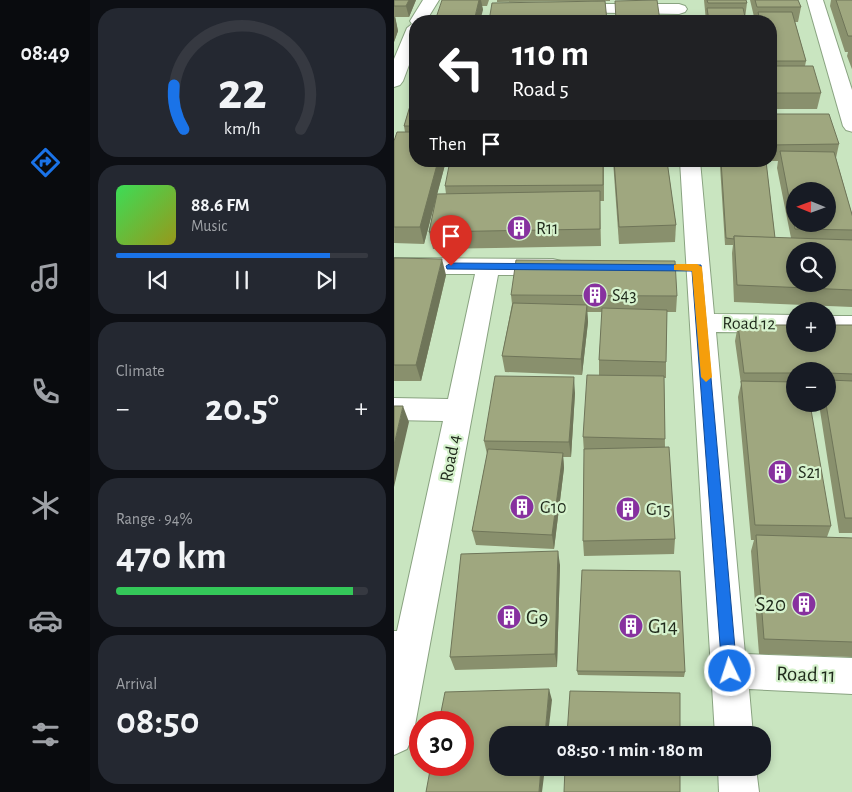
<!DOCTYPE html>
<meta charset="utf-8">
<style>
body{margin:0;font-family:"Alegreya Sans",sans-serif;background:#242831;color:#f1f3f6;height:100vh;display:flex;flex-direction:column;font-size:19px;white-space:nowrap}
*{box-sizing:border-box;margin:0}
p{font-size:16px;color:#9ea1a6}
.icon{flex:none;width:28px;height:28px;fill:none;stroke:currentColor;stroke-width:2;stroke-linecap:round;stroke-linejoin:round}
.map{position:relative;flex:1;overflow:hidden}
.side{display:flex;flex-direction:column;gap:8px;padding:8px;background:#0d0f14;width:304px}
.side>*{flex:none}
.top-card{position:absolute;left:15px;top:15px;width:368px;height:152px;border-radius:20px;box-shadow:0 2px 8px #0003;background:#202124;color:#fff;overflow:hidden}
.needle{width:32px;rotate:271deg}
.buttons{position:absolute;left:392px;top:182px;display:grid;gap:10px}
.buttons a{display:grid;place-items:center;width:50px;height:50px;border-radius:50%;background:#171b24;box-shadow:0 2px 8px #0003;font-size:25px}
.speed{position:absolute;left:15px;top:711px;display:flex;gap:10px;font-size:25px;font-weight:700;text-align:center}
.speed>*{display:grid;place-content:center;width:65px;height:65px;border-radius:50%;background:#171b24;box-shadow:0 2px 8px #0003;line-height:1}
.speed .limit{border:8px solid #d22;background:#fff;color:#111}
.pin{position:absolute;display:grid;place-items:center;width:42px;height:42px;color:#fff;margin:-51px -21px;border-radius:50% 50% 50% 0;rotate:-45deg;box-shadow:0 0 5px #0007}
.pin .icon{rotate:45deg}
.me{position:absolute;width:55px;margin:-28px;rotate:356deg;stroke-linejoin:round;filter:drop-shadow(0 0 4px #0008)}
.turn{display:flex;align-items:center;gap:18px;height:105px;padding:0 20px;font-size:22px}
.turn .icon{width:65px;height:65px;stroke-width:2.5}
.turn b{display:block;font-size:35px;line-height:42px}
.then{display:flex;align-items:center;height:48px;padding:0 20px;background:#0003;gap:10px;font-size:19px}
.big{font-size:38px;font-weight:600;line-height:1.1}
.side .card{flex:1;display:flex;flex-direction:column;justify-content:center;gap:8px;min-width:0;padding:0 18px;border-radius:20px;background:#242831}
.side .dial{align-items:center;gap:0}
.dial svg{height:130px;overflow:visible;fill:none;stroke:#363941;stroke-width:7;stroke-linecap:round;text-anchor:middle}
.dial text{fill:#f1f3f6;stroke:none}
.song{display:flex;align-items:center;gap:15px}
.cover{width:60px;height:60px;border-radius:8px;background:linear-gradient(135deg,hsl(130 70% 55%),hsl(60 70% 35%))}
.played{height:5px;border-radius:2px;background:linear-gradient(90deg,#1a73e8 85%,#363941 85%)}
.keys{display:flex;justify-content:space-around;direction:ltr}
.heat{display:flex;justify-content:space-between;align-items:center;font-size:28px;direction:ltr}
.charge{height:8px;border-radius:4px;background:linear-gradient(90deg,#34c759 94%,#363941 0)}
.trip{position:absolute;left:95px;top:726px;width:282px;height:50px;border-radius:20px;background:#171b24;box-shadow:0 2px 8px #0003;font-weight:600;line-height:50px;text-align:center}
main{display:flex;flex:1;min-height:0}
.dock{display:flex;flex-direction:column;width:90px;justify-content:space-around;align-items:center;background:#090b0e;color:#9ea1a6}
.dock .icon{width:35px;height:35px}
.dock .active{color:#1a73e8}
.dock b{font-size:22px;color:#f1f3f6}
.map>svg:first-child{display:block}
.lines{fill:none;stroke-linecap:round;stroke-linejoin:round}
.minor-casing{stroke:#89a380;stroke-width:2}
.minor{fill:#fff;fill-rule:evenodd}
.wall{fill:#89906d}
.shaded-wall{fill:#6f7559}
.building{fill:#9fa77f;stroke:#6f7559;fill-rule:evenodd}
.route{fill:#1a73e8;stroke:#114b97}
.slow{fill:#f59e0b}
.labels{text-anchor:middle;stroke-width:4.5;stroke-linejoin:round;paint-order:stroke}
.poi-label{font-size:18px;fill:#1f291b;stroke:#d6f2cd;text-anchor:start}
.street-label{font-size:18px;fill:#1f291b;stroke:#d6f2cd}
.near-poi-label{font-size:21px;fill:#1f291b;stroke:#d6f2cd;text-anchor:start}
.near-street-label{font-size:21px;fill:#1f291b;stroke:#d6f2cd}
</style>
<main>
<nav class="dock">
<b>08:49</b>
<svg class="icon active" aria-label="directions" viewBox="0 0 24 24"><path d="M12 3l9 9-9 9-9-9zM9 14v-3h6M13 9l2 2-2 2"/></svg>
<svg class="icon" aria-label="music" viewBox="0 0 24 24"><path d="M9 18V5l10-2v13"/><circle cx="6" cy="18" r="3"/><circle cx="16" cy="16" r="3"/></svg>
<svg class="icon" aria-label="phone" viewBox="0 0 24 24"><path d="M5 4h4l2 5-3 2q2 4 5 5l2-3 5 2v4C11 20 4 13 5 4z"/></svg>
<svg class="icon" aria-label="climate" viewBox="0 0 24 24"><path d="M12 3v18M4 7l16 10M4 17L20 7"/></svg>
<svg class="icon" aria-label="car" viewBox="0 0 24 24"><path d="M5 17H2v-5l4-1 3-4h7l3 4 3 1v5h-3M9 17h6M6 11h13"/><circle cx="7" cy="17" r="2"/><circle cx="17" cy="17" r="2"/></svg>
<svg class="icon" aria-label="filters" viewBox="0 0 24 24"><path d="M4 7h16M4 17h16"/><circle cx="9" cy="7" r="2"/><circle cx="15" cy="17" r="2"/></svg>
</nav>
<section class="side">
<div class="card dial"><svg viewBox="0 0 100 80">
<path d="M14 69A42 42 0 1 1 86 69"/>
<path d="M14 69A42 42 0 0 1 8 42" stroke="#1a73e8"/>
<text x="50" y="56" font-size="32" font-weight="700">22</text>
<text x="50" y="72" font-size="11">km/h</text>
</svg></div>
<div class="card">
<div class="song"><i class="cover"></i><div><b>88.6 FM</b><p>Music</p></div></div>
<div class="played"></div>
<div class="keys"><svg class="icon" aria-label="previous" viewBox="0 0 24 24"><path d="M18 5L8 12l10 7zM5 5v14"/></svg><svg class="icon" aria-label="pause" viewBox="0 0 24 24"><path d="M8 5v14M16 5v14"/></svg><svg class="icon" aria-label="next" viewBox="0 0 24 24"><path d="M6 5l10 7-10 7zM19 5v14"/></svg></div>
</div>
<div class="card"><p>Climate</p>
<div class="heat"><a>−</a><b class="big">20.5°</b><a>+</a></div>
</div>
<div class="card"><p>Range · 94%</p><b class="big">470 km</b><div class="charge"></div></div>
<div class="card"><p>Arrival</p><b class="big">08:50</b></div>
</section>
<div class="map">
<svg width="459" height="792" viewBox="0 0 459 792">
<rect width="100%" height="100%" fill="#c9e5c0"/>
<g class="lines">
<defs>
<g id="minor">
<path d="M29,0H45L32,21H21V49L9,81L6,85L0,87V59L13,28L18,24L16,21Z"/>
<path d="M413,0H429L459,93V132L452,130L449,126Z"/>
<path d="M174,4H285L291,6L293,9L291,12L285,14L168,12L166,9L168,6Z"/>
<path d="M286,161H306L320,314L401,315V333L322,332L351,654L459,658V694L355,689L359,735H321Z"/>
<path d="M0,258L159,259L167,261L171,267L167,273L159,275H104L19,736L13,749L0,755V631H3L49,421L0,420V398L54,399L81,274H0Z"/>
<rect x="434" y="316" width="25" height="18"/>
<path d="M324,768H362L365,792H325Z"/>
</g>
</defs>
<use href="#minor" class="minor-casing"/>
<use href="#minor" class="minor"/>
</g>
<g class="wall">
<path d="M0,0H22L15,17H1L4,31L0,42Z"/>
<path d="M48,0H95L93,6H88L89,10Z"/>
<path d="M103,0H216V1H211L213,21H95L203,1L103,2Z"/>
<path d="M310,0H352L353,3L351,18L352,21H312Z"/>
<path d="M356,0H404L407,7L404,22H401L412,61L411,66L427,93L423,109H376V21H361Z"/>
<path d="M437,0H459V72L453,56L454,52H451L436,6Z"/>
<path d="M21,89V161H52L43,194H52L51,186L210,161V201H206L207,246L39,249L35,232L41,202L30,244L0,243V141L11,132L10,126Z"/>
<path d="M376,114L445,144L442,158L459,218V307L340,302L338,253L339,245H331L326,166L327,161H372L381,238H397L383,168L384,161H376Z"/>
<path d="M219,161H273L282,225L281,242L225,244Z"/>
<path d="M0,258L52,275L27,381H0Z"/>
<path d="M117,295L283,296L282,312H273L272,362V378H270L271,447L281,539L280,554L190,556L189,541L190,453L189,437L205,375V360L208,312H193L194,322L188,375L111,372L108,356L118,304Z"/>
<path d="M344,325H459V533H445L425,404H434V371H401V404L437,526L433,537L459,538V657L365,654L357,551L360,540H357L344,397L347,384L341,341Z"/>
<path d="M181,393L177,457H169L170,468L160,549L82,545L78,531L93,454L90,441Z"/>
<path d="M166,565L163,667L61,670L56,657Z"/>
<path d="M183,671L291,672L290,677L184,675Z"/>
</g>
<g class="shaded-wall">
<path d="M15,0H22L15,17L12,6Z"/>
<path d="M85,0H87L89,10L86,21H80Z"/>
<path d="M1,16L4,31L0,42V18Z"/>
<path d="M44,161H52L30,244L26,227Z"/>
<path d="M48,259L52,275L27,381L22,365Z"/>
<path d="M193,305L194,322L188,375L187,359Z"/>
<path d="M180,377L181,393L177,457L175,442Z"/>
<path d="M9,406L15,422L0,487V445Z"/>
<path d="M169,453L170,468L160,549L158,535Z"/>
<path d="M164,551L166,565L163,667L161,654Z"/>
<path d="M155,689L158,700L154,735H151Z"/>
<path d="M147,768H151L148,792H145Z"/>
</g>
<g class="building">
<path d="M0,0H15L12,6H0Z"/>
<path d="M48,0H85L80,21H41Z"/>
<path d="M263,0L266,21H222L221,1Z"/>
<path d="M313,0H352L353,3H314Z"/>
<path d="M361,0H404L407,7H363Z"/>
<path d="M442,0H459V36H454Z"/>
<path d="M211,1L213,21H95L98,3Z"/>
<path d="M313,8H349L352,21H315Z"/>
<path d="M364,12H398L412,61H376V21H366Z"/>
<path d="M376,66H419L427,93H376Z"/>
<path d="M21,89V126H10Z"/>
<path d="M376,114H435L445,144L376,145Z"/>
<path d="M3,132H21V161H44L26,227H0V141Z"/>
<path d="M386,151L440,152L459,218V230L401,229ZM401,191H434V224H401Z"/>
<path d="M56,161H209V185L51,186Z"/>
<path d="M220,161H273L282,225L225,227Z"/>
<path d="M327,161H372L381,238L340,236V239L332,238Z"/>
<path d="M206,191V229L35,232L43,194Z"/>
<path d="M340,236L459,240V290L343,285ZM401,251H434V284H401Z"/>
<path d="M0,258L48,259L22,365H0Z"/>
<path d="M122,260L281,261L283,296L117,295Z"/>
<path d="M119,303L193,305L187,359L108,356Z"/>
<path d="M208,308L273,310L272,362L205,360Z"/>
<path d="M344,325H401V344H434V325H459V374L434,373V371H401V373H350Z"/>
<path d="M193,375L270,376L271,439L189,437Z"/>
<path d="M101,376L180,377L175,442L90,441Z"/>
<path d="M434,380L459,381V518H451L432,404H434Z"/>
<path d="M347,381L401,382V404H416L437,526L361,525Z"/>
<path d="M0,406H9L0,445Z"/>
<path d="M275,447L281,539L189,541L190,449Z"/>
<path d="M94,449L169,453L158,535L78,531Z"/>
<path d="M362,535L459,538V642L370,639Z"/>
<path d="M164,551L161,654L56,657L67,554Z"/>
<path d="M188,570L286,571L291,672L183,671Z"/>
<path d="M155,689L151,735H104V768H147L145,792H32L37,765H69V722H45L51,692Z"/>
<path d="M176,691L286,693V735H173Z"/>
<path d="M171,768H286V792H170Z"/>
</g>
<path class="route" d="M57,263L307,265L343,671L341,677L336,679L330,677L328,671L298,271L53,269L52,266Z"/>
<path class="slow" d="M283,264H303L308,267L318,377L312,382L307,377L298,271L280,270V265Z"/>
<defs>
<symbol id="building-disc" viewBox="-11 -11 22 22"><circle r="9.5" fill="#87319f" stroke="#d6f2cd"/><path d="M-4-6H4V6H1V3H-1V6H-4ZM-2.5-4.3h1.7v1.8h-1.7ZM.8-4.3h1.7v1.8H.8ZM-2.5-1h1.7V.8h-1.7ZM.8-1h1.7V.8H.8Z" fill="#fff"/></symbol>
</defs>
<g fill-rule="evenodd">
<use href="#building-disc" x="111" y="214" width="28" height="28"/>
<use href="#building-disc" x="187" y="281" width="28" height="28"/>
<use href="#building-disc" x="372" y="458" width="28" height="28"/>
<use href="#building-disc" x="114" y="493" width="28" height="28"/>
<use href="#building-disc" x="220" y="495" width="28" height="28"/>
<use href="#building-disc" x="396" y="590" width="28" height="28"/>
<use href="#building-disc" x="101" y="603" width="28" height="28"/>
<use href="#building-disc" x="223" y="612" width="28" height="28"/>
</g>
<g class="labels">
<g class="poi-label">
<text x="142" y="234">R11</text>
<text x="218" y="301">S43</text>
<text x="404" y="478">S21</text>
<text x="146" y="513">G10</text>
<text x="252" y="515">G15</text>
</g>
<g class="street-label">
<text transform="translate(355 323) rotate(1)" y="6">Road 12</text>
<text transform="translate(56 458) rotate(-79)" y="6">Road 4</text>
</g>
<g class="near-poi-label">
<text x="392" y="611" text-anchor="end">S20</text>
<text x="132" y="624">G9</text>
<text x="254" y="633">G14</text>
</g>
<g class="near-street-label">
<text transform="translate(412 674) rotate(2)" y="7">Road 11</text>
</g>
</g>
</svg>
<div class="buttons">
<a><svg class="needle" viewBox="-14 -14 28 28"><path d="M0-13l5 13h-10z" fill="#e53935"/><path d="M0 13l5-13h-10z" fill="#9ea1a6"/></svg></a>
<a><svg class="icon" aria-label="search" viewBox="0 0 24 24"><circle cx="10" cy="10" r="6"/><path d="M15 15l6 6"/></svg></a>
<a>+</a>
<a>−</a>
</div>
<div class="speed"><div class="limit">30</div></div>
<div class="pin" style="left:57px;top:266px;background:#d93025"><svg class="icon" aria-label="arrive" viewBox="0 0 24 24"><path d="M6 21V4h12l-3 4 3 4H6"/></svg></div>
<svg class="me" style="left:336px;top:671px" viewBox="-20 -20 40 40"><circle r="17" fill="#1a73e8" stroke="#fff" stroke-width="3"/><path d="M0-11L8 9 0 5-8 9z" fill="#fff"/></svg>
<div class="trip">08:50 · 1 min · 180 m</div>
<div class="top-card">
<div class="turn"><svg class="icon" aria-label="left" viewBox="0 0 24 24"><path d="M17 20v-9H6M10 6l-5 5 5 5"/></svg><div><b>110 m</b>Road 5</div></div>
<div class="then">Then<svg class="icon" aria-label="arrive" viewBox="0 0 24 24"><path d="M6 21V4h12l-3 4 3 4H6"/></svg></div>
</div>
</div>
</main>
